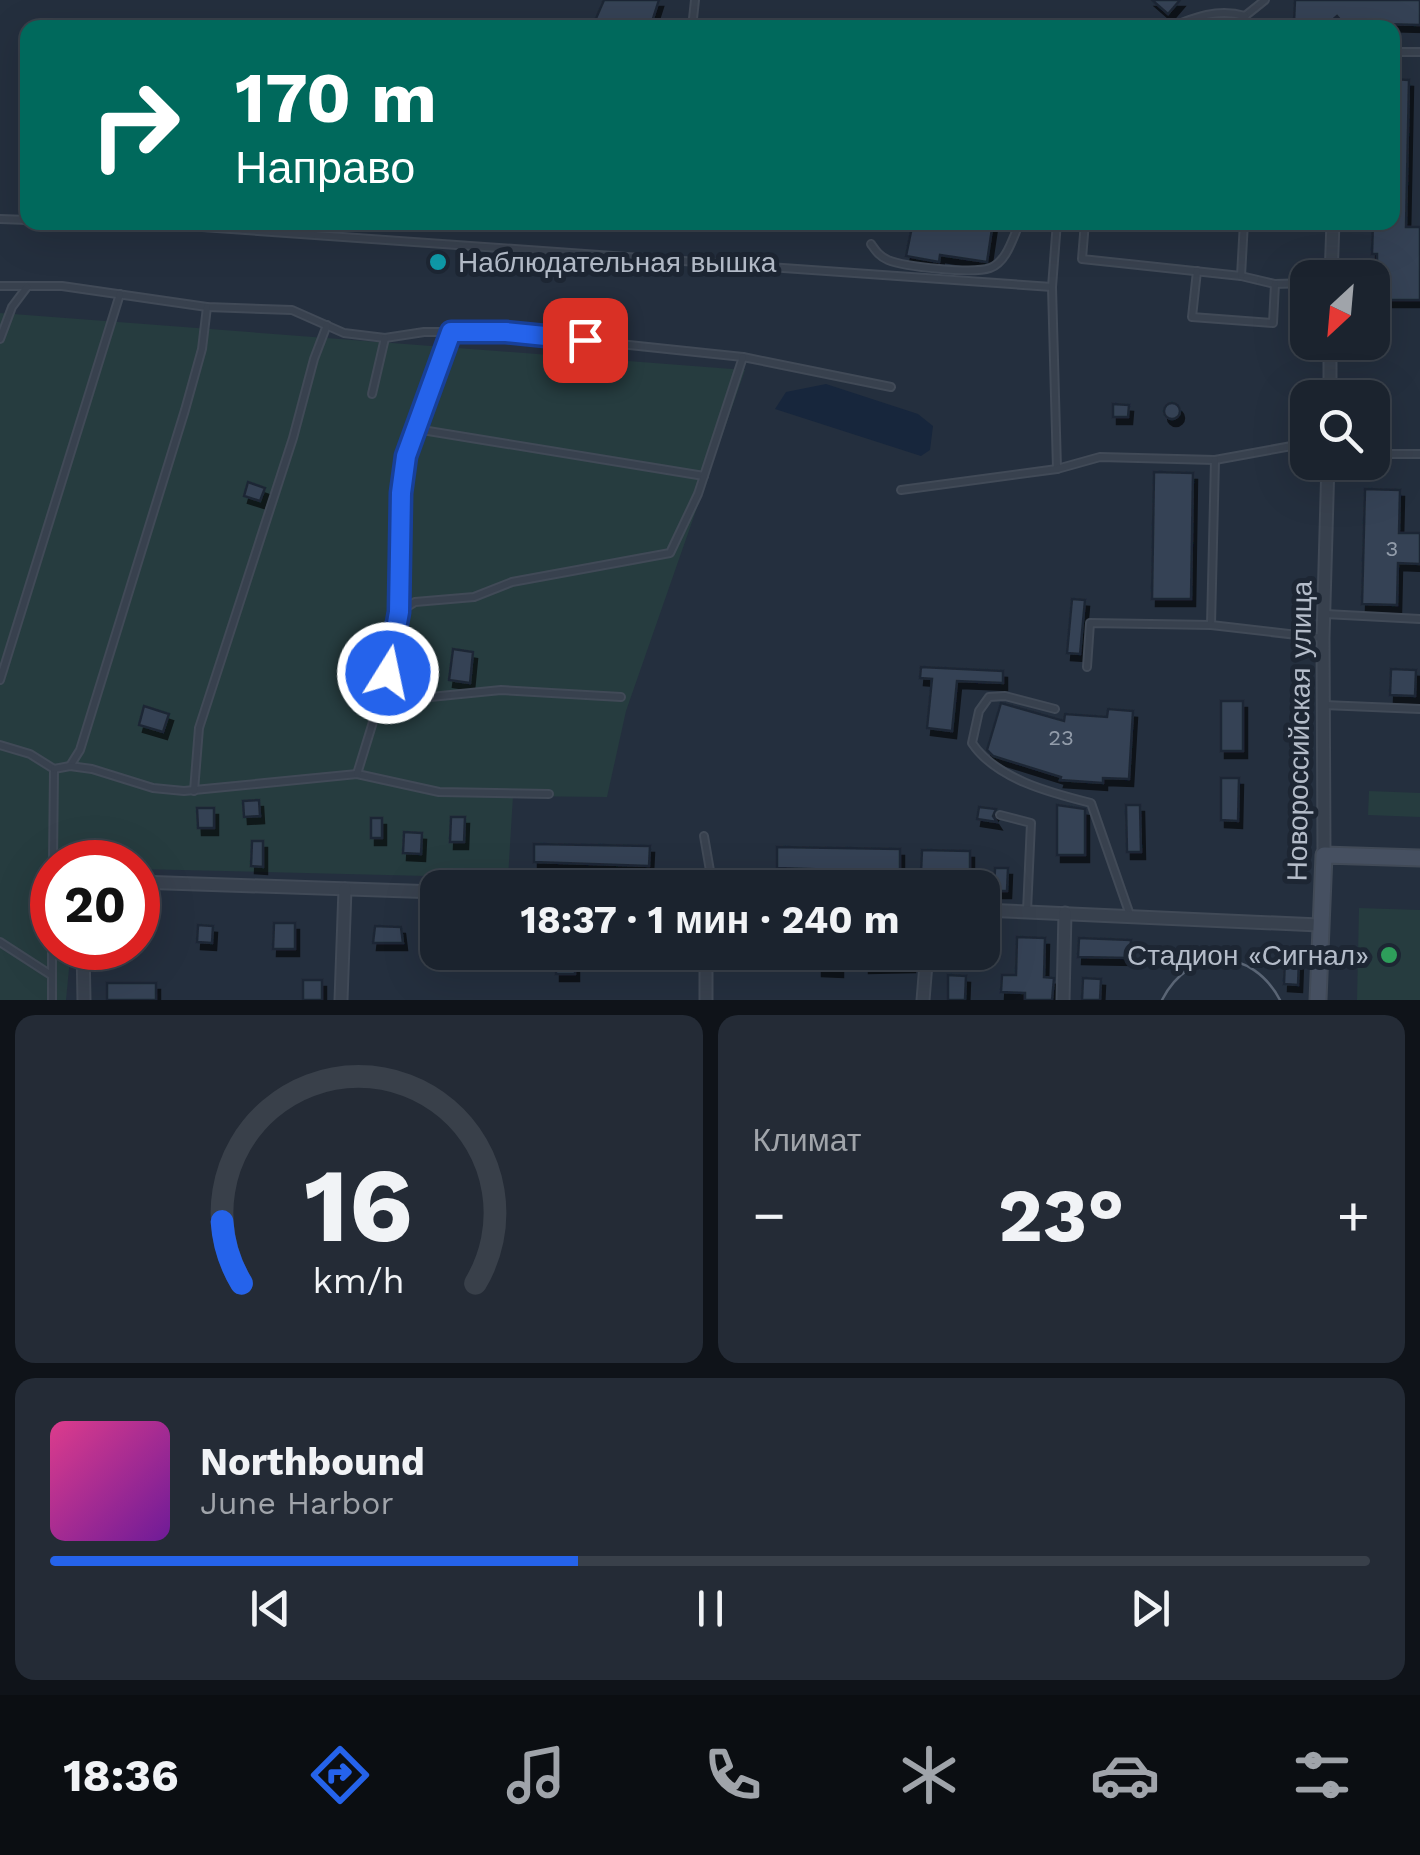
<!DOCTYPE html>
<html lang="ru">
<meta charset="utf-8">
<style>
body{margin:0;font-family:"Work Sans",sans-serif;background:#242b36;color:#f1f3f6;height:100vh;display:flex;flex-direction:column;font-size:38px;white-space:nowrap}
*{box-sizing:border-box;margin:0}
p{font-size:32px;color:#a0a4aa}
.icon{flex:none;width:55px;height:55px;fill:none;stroke:currentColor;stroke-width:2;stroke-linecap:round;stroke-linejoin:round}
.map{position:relative;height:1000px;overflow:hidden}
.details{display:flex;flex-direction:column;gap:15px;padding:15px;background:#0f1319;flex:1}
.details>*{flex:none}
.banner{position:absolute;left:20px;top:20px;width:1380px;height:210px;border-radius:20px;box-shadow:0 10px 40px #0002,0 0 0 2px #39404a;background:#00695c;color:#fff;overflow:hidden}
.needle{width:65px;rotate:206deg}
.buttons{position:absolute;left:1290px;top:260px;display:grid;gap:20px}
.buttons a{display:grid;place-items:center;width:100px;height:100px;border-radius:20px;background:#1b232e;box-shadow:0 10px 40px #0002,0 0 0 2px #39404a;font-size:50px}
.speed{position:absolute;left:30px;top:840px;display:flex;gap:20px;font-size:50px;font-weight:700;text-align:center}
.speed>*{display:grid;place-content:center;width:130px;height:130px;border-radius:50%;background:#1b232e;box-shadow:0 10px 40px #0002,0 0 0 2px #39404a;line-height:1}
.speed .limit{border:15px solid #d22;background:#fff;color:#111}
.pin{position:absolute;display:grid;place-items:center;width:85px;height:85px;color:#fff;margin:-42px;border-radius:20px;box-shadow:0 5px 15px #0006}
.me{position:absolute;width:110px;margin:-55px;rotate:10deg;stroke-linejoin:round;filter:drop-shadow(0 0 8px #0008)}
.turn{display:flex;align-items:center;gap:35px;height:210px;padding:0 50px;font-size:45px}
.turn .icon{width:130px;height:130px;stroke-width:2.5}
.turn b{display:block;font-size:70px;line-height:85px}
.big{font-size:75px;font-weight:700;line-height:1.1}
.details .widget{flex:1;display:flex;flex-direction:column;justify-content:center;gap:15px;min-width:0;padding:0 35px;border-radius:20px;background:#242b36}
.details .dial{align-items:center;gap:0}
.dial svg{height:260px;overflow:visible;fill:none;stroke:#39404a;stroke-width:7;stroke-linecap:round;text-anchor:middle}
.dial text{fill:#f1f3f6;stroke:none}
.song{display:flex;align-items:center;gap:30px}
.cover{width:120px;height:120px;border-radius:15px;background:linear-gradient(135deg,hsl(330 70% 55%),hsl(280 70% 35%))}
.played{height:10px;border-radius:5px;background:linear-gradient(90deg,#2563eb 40%,#39404a 40%)}
.keys{display:flex;justify-content:space-around;direction:ltr}
.heat{display:flex;justify-content:space-between;align-items:center;font-size:55px;direction:ltr}
.details .tiles{flex:1;display:grid;gap:15px;grid-template-columns:1fr 1fr}
.widget:last-child{grid-column:span 2}
.trip{position:absolute;left:420px;top:870px;width:580px;height:100px;border-radius:20px;background:#1b232e;box-shadow:0 10px 40px #0002,0 0 0 2px #39404a;font-weight:700;line-height:100px;text-align:center}
.menu{display:flex;height:160px;justify-content:space-around;align-items:center;background:#0b0e12;color:#a0a4aa}
.menu .icon{width:70px;height:70px}
.menu .active{color:#2563eb}
.menu b{font-size:45px;color:#f1f3f6}
.map>svg:first-child{display:block}
.green{fill:#263c3f}
.water{fill:#17263c}
.building{fill:#364354;stroke:#1f2835;stroke-width:2.5;filter:url(#shadow)}
.lines{fill:none;stroke-linecap:round;stroke-linejoin:round}
.service-casing{stroke:#414a57;stroke-width:10}
.minor-casing{stroke:#414a57;stroke-width:15}
.secondary-casing{stroke:#414a57;stroke-width:19}
.service{stroke:#38414e;stroke-width:6}
.minor{stroke:#38414e;stroke-width:11}
.secondary{stroke:#465061;stroke-width:15}
.tram{stroke:#5a6575;stroke-width:2.5}
.route-casing{stroke:#184099;stroke-width:25}
.route{stroke:#2563eb;stroke-width:18}
.culture-dot{fill:#0f9aa8;stroke:#1d2633;stroke-width:4}
.leisure-dot{fill:#2e9e5b;stroke:#1d2633;stroke-width:4}
.labels{text-anchor:middle;stroke-width:10;stroke-linejoin:round;paint-order:stroke}
.number-label{font-size:22px;fill:#929caa}
.poi-label{font-size:28px;fill:#b4bcc9;stroke:#1d2633;text-anchor:start}
.street-label{font-size:28px;fill:#b4bcc9;stroke:#1d2633}
</style>
<div class="map">
<svg width="1420" height="1000" viewBox="0 0 1420 1000">
<defs>
<filter id="shadow"><feDropShadow dx="4" dy="7" stdDeviation="0" flood-color="#0009"/></filter>
</defs>
<rect width="100%" height="100%" fill="#242f3e"/>
<g class="green">
<path d="M0,313L745,370L626,711L607,797L513,796L508,878L138,869V862H52V948H71L66,1000H0Z"/>
<path d="M1369,791L1420,793V817L1368,815Z"/>
<path d="M1359,908L1420,910V1000H1357Z"/>
</g>
<path class="water" d="M826,384L918,414L933,426L930,450L921,456L775,409L786,392Z"/>
<g class="building">
<path d="M604,0H659L650,28H603L594,23Z"/>
<path d="M1152,0H1180L1168,14Z"/>
<path d="M1295,0H1420V25L1343,23L1337,16L1329,23L1294,22Z"/>
<path d="M1392,79L1409,80L1406,227H1420V300H1377V254H1372L1373,222H1392Z"/>
<path d="M913,222H993L987,262L940,255L939,262L906,256Z"/>
<circle cx="1172" cy="411" r="8"/>
<path d="M1113,404L1129,405L1128,417H1113Z"/>
<path d="M1154,472L1193,473L1191,599H1152Z"/>
<path d="M248,482L265,488L260,501L244,496Z"/>
<path d="M1365,489L1400,490L1399,533H1420V564L1398,563L1397,605L1362,604Z"/>
<path d="M1072,599L1085,600L1080,654L1067,653Z"/>
<path d="M453,649L473,652L470,683L449,680Z"/>
<path d="M921,667L1003,671V683L957,681L952,731L927,728L932,679L920,678Z"/>
<path d="M1391,669L1416,670L1415,696L1390,695Z"/>
<rect x="1221" y="701" width="22" height="50"/>
<path d="M1001,703L1064,721L1065,714L1107,717L1108,709L1133,711L1129,779L1103,778V783L1060,780L1061,777L993,756L987,750Z"/>
<path d="M144,706L169,714L163,732L139,725Z"/>
<path d="M1221,778H1239L1238,821L1221,820Z"/>
<path d="M259,800L260,816L244,817L243,801Z"/>
<path d="M1057,805L1085,809V855H1057Z"/>
<path d="M1126,805H1140L1141,852H1127Z"/>
<path d="M979,807L996,809L993,816L997,822L977,819Z"/>
<path d="M197,808H214V828H198Z"/>
<path d="M451,817H465L464,842H450Z"/>
<rect x="371" y="818" width="11" height="20"/>
<path d="M404,832L422,833L421,854L403,853Z"/>
<path d="M252,841H263V867L251,866Z"/>
<path d="M534,844L650,846L649,866L534,862Z"/>
<path d="M777,847L900,849V872L777,868Z"/>
<path d="M922,850L970,851V873L921,872Z"/>
<path d="M995,868H1008L1007,891H994Z"/>
<path d="M274,923H295V949H273Z"/>
<path d="M198,925L213,926L212,943L197,942Z"/>
<path d="M375,926L401,927L403,943H373Z"/>
<path d="M1017,937L1045,938L1044,977L1054,978L1052,1000H1025V993L1001,992L1002,975H1016Z"/>
<path d="M1079,938L1131,940L1130,958L1078,957Z"/>
<path d="M818,952H839V970L818,969Z"/>
<path d="M865,952H911V965L865,966Z"/>
<path d="M1285,957L1299,958L1298,985L1284,984Z"/>
<path d="M556,960L575,961V974H556Z"/>
<path d="M948,975L966,976L965,1000H948Z"/>
<path d="M1083,978L1101,979L1100,1000H1082Z"/>
<rect x="303" y="980" width="19" height="20"/>
<rect x="107" y="983" width="49" height="17"/>
</g>
<g class="lines">
<defs>
<g id="service">
<path d="M1245,16L1265,0"/>
<path d="M1336,23V28"/>
<path d="M692,28L695,0"/>
<path d="M1036,28L1039,24L1092,28"/>
<path d="M1169,28C1195,17 1218,8 1245,16L1247,28"/>
<path d="M1392,52H1420"/>
<path d="M0,219L28,220"/>
<path d="M93,222L202,227L1052,287"/>
<path d="M1057,222L1052,287L1057,469"/>
<path d="M1085,222L1082,259L1241,276L1275,284L1308,283"/>
<path d="M871,244C876,251 879,256 888,260C905,267 973,274 990,268C1007,262 1013,237 1020,222"/>
<path d="M1197,271L1192,317L1273,323L1275,284"/>
<path d="M1241,276L1244,222"/>
<path d="M0,286H62L207,307L292,310L344,333L385,338L424,332H505L743,357L891,387"/>
<path d="M0,339L12,307L27,287"/>
<path d="M372,394L385,338"/>
<path d="M416,429L704,476"/>
<path d="M1372,454H1420"/>
<path d="M901,490L1057,469L1100,457L1215,460L1308,443"/>
<path d="M399,612L415,602L474,597L512,582L670,553L698,494L743,357"/>
<path d="M1325,614L1420,619"/>
<path d="M1211,625L1215,460"/>
<path d="M1087,667L1090,623L1211,625L1323,638"/>
<path d="M0,680L120,294"/>
<path d="M380,702L501,690L621,697"/>
<path d="M1324,705L1420,709"/>
<path d="M1055,709L1005,696L989,697L979,711L972,743C996,779 1051,793 1091,803L1130,915"/>
<path d="M0,745L30,754L54,769L53,862"/>
<path d="M70,766L80,750L185,410L202,349L207,307"/>
<path d="M54,769L70,766L92,769L153,788L184,791L357,774L439,792L549,794"/>
<path d="M357,774L388,673L399,612L401,493L406,457L451,332"/>
<path d="M194,791L199,728L293,438L314,359L327,325"/>
<path d="M1000,815L1031,823L1027,911"/>
<path d="M704,836L713,888"/>
<path d="M0,942L51,975"/>
<path d="M52,1000V901"/>
</g>
<g id="minor">
<path d="M1331,278L1333,222"/>
<path d="M1330,398V342"/>
<path d="M1324,855L1323,638L1328,462"/>
<path d="M138,882L438,892"/>
<path d="M982,910L1319,925"/>
<path d="M83,948L84,1000"/>
<path d="M341,1000L345,889"/>
<path d="M706,1000V952"/>
<path d="M923,1000L927,952"/>
<path d="M1063,1000L1065,913"/>
</g>
<path id="secondary" d="M1318,1000L1324,855L1420,858"/>
</defs>
<use href="#service" class="service-casing"/>
<use href="#minor" class="minor-casing"/>
<use href="#secondary" class="secondary-casing"/>
<use href="#service" class="service"/>
<use href="#minor" class="minor"/>
<use href="#secondary" class="secondary"/>
<path class="tram" d="M1162,1000C1190,945 1252,947 1280,1000"/>
</g>
<g class="lines">
<defs>
<path id="route" d="M388,673L399,612L401,493L406,456L451,332H506L585,340"/>
</defs>
<use href="#route" class="route-casing"/>
<use href="#route" class="route"/>
</g>
<circle class="culture-dot" cx="438" cy="262" r="10"/>
<circle class="leisure-dot" cx="1389" cy="955" r="10"/>
<g class="labels">
<g class="number-label">
<text x="1392" y="556">3</text>
<text x="1061" y="745">23</text>
</g>
<g class="poi-label">
<text x="458" y="272">Наблюдательная вышка</text>
<text x="1369" y="965" text-anchor="end">Стадион «Сигнал»</text>
</g>
<g class="street-label">
<text transform="translate(1299 731) rotate(-89)" y="10">Новороссийская улица</text>
</g>
</g>
</svg>
<div class="buttons">
<a><svg class="needle" viewBox="-14 -14 28 28"><path d="M0-13l5 13h-10z" fill="#e53935"/><path d="M0 13l5-13h-10z" fill="#a0a4aa"/></svg></a>
<a><svg class="icon" aria-label="search" viewBox="0 0 24 24"><circle cx="10" cy="10" r="6"/><path d="M15 15l6 6"/></svg></a>
</div>
<div class="speed"><div class="limit">20</div></div>
<div class="pin" style="left:585px;top:340px;background:#d93025"><svg class="icon" aria-label="arrive" viewBox="0 0 24 24"><path d="M6 21V4h12l-3 4 3 4H6"/></svg></div>
<svg class="me" style="left:388px;top:673px" viewBox="-20 -20 40 40"><circle r="17" fill="#2563eb" stroke="#fff" stroke-width="3"/><path d="M0-11L8 9 0 5-8 9z" fill="#fff"/></svg>
<div class="trip">18:37 · 1 мин · 240 m</div>
<div class="banner">
<div class="turn"><svg class="icon" aria-label="right" viewBox="0 0 24 24"><path d="M7 20v-9h11M14 6l5 5-5 5"/></svg><div><b>170 m</b>Направо</div></div>
</div>
</div>
<section class="details">
<div class="tiles">
<div class="widget dial"><svg viewBox="0 0 100 80">
<path d="M14 69A42 42 0 1 1 86 69"/>
<path d="M14 69A42 42 0 0 1 8 50" stroke="#2563eb"/>
<text x="50" y="56" font-size="32" font-weight="700">16</text>
<text x="50" y="72" font-size="11">km/h</text>
</svg></div>
<div class="widget"><p>Климат</p>
<div class="heat"><a>−</a><b class="big">23°</b><a>+</a></div>
</div>
<div class="widget">
<div class="song"><i class="cover"></i><div><b>Northbound</b><p>June Harbor</p></div></div>
<div class="played"></div>
<div class="keys"><svg class="icon" aria-label="previous" viewBox="0 0 24 24"><path d="M18 5L8 12l10 7zM5 5v14"/></svg><svg class="icon" aria-label="pause" viewBox="0 0 24 24"><path d="M8 5v14M16 5v14"/></svg><svg class="icon" aria-label="next" viewBox="0 0 24 24"><path d="M6 5l10 7-10 7zM19 5v14"/></svg></div>
</div>
</div>
</section>
<nav class="menu">
<b>18:36</b>
<svg class="icon active" aria-label="directions" viewBox="0 0 24 24"><path d="M12 3l9 9-9 9-9-9zM9 14v-3h6M13 9l2 2-2 2"/></svg>
<svg class="icon" aria-label="music" viewBox="0 0 24 24"><path d="M9 18V5l10-2v13"/><circle cx="6" cy="18" r="3"/><circle cx="16" cy="16" r="3"/></svg>
<svg class="icon" aria-label="phone" viewBox="0 0 24 24"><path d="M5 4h4l2 5-3 2q2 4 5 5l2-3 5 2v4C11 20 4 13 5 4z"/></svg>
<svg class="icon" aria-label="climate" viewBox="0 0 24 24"><path d="M12 3v18M4 7l16 10M4 17L20 7"/></svg>
<svg class="icon" aria-label="car" viewBox="0 0 24 24"><path d="M5 17H2v-5l4-1 3-4h7l3 4 3 1v5h-3M9 17h6M6 11h13"/><circle cx="7" cy="17" r="2"/><circle cx="17" cy="17" r="2"/></svg>
<svg class="icon" aria-label="filters" viewBox="0 0 24 24"><path d="M4 7h16M4 17h16"/><circle cx="9" cy="7" r="2"/><circle cx="15" cy="17" r="2"/></svg>
</nav>
